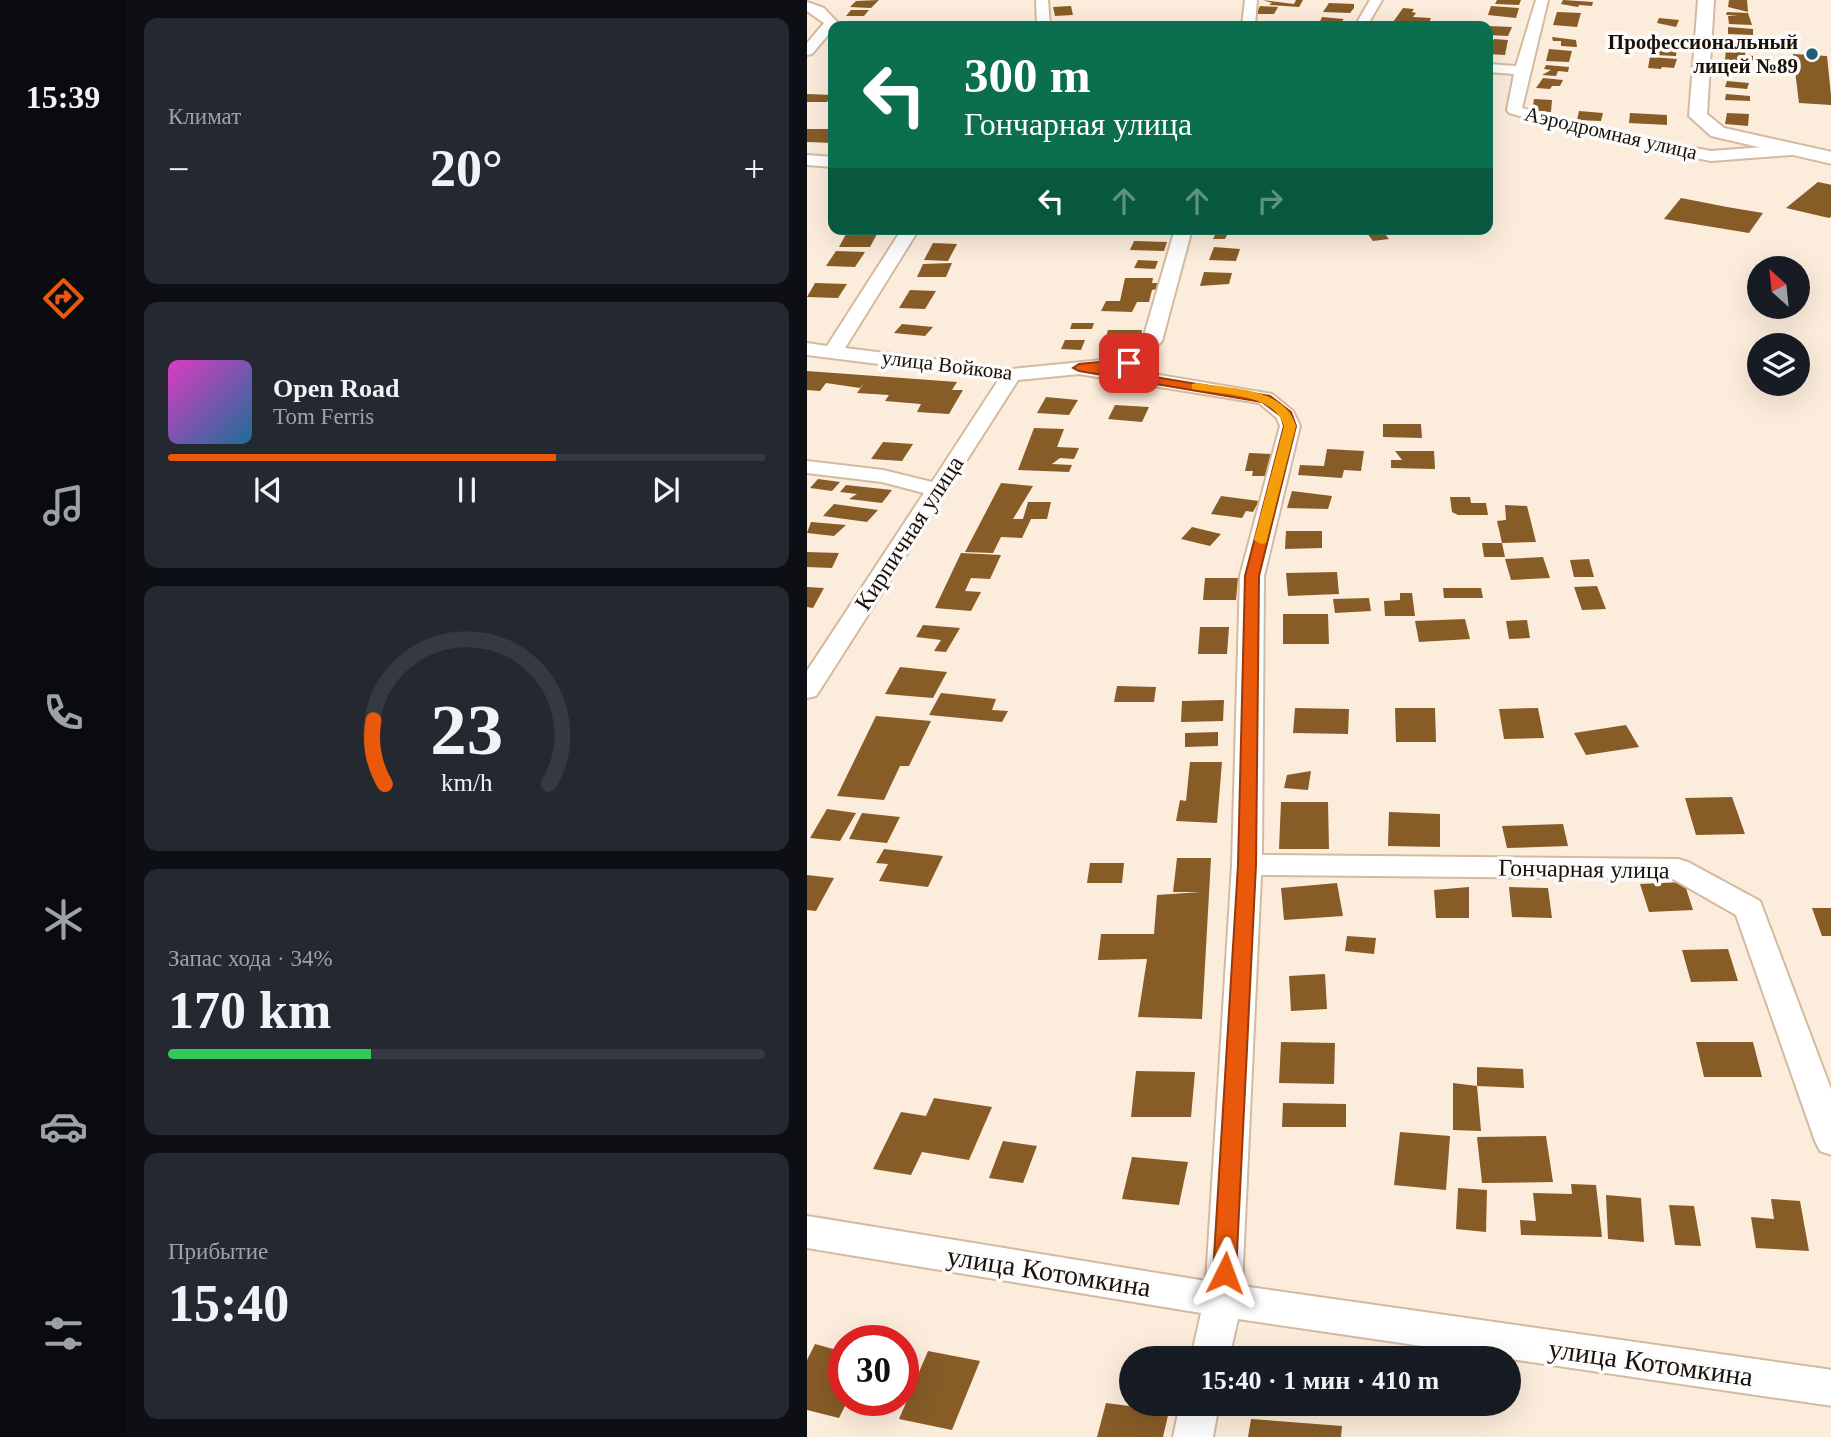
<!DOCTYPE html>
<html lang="ru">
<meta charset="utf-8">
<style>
body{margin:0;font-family:Georgia,serif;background:#242831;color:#f1f3f6;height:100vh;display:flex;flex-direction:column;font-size:26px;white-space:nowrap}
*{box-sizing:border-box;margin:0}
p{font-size:23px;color:#9ea1a6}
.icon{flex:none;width:38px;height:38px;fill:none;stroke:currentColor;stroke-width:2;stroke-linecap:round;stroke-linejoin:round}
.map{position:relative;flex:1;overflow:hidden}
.drawer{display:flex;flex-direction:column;gap:18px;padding:18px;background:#0d0f14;width:681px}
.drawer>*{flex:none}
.top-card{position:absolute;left:21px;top:21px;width:665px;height:214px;border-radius:14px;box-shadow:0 7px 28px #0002;background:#0b6e4f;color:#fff;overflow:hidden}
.needle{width:46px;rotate:333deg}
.buttons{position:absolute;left:940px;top:256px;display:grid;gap:14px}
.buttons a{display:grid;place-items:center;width:63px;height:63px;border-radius:50%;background:#171b24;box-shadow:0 7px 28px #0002;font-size:35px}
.speed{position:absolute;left:21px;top:1325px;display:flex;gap:14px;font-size:35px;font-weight:700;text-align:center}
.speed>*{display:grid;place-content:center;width:91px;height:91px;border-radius:50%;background:#171b24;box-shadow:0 7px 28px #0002;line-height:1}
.speed .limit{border:10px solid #d22;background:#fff;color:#111}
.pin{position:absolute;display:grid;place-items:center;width:60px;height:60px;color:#fff;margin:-30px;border-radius:14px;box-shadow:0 4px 10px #0006}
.me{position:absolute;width:77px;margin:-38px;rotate:3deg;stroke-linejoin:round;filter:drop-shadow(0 0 5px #0008)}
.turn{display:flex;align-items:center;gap:24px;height:147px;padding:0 21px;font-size:32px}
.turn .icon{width:91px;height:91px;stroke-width:2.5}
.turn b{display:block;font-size:49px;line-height:60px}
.lanes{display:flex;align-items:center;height:66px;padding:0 21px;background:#0003;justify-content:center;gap:35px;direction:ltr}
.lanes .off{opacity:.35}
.big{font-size:52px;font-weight:700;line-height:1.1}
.drawer .tile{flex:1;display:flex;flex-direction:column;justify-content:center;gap:10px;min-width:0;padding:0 24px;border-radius:14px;background:#242831}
.drawer .dial{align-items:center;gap:0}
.dial svg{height:182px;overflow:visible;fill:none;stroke:#363941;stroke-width:7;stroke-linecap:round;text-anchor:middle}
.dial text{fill:#f1f3f6;stroke:none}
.song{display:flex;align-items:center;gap:21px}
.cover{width:84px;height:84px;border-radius:10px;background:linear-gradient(135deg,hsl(310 70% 55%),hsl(200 70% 35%))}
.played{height:7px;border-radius:4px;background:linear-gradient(90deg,#ea580c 65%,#363941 65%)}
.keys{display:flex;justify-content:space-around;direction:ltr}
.heat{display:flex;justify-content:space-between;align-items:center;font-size:38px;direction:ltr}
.charge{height:10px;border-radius:5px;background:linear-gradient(90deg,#34c759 34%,#363941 0)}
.trip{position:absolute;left:312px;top:1346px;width:402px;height:70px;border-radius:35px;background:#171b24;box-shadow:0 7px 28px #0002;font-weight:700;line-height:70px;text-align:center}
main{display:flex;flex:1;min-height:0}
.tabs{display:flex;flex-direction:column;width:126px;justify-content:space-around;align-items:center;background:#090b0e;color:#9ea1a6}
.tabs .icon{width:49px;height:49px}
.tabs .active{color:#ea580c}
.tabs b{font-size:32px;color:#f1f3f6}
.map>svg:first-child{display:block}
.building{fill:#875c27}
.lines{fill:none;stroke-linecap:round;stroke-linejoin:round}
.minor-casing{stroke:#d4ba9f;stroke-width:4}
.tertiary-casing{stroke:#d4ba9f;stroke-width:4}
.minor{fill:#fff;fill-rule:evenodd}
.tertiary{fill:#fff;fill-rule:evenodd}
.route{fill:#ea580c;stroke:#983908;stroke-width:2}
.slow{fill:#f59e0b}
.poi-dot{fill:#1f5e74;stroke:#fcfcfc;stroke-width:2.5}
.labels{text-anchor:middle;stroke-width:7;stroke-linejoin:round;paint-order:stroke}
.far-poi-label{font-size:21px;font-weight:bold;fill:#1a1107;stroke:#fcfcfc;text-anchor:end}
.far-street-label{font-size:21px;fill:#1a1107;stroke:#fcfcfc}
.street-label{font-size:24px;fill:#1a1107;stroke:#fcfcfc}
.near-street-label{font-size:28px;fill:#1a1107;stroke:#fcfcfc}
</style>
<main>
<nav class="tabs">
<b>15:39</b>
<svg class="icon active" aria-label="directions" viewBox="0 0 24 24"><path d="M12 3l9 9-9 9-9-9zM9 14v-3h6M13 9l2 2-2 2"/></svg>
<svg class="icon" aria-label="music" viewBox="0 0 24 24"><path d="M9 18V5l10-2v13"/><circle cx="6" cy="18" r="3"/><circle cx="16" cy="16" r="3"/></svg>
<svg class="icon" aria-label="phone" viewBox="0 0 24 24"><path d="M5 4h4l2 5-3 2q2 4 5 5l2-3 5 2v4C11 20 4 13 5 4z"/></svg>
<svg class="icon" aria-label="climate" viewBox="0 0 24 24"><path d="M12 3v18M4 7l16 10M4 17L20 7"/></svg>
<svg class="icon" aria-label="car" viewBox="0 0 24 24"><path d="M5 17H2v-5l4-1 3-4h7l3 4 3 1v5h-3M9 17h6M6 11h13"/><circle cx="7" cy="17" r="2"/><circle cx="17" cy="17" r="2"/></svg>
<svg class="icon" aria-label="filters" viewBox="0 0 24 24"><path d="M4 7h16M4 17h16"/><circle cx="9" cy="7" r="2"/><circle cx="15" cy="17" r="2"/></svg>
</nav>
<section class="drawer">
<div class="tile"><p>Климат</p>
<div class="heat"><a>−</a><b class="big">20°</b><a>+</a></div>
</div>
<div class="tile">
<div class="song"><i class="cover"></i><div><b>Open Road</b><p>Tom Ferris</p></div></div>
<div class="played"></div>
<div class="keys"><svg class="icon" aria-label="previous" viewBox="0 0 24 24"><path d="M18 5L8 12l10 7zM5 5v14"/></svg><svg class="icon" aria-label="pause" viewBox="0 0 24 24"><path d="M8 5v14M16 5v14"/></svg><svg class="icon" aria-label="next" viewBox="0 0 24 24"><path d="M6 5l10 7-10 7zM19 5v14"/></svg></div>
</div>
<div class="tile dial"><svg viewBox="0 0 100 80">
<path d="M14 69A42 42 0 1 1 86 69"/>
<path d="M14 69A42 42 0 0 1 9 41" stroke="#ea580c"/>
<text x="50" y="56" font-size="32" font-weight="700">23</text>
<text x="50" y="72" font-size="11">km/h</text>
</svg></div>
<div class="tile"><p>Запас хода · 34%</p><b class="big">170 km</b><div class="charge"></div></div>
<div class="tile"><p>Прибытие</p><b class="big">15:40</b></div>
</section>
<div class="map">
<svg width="1025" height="1437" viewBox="0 0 1025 1437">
<rect width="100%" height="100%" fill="#fcecdc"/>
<g class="building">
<path d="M72,0L64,8L43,7L49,1Z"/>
<path d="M456,0L487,4L489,0H496L492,7L462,5L465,3Z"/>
<path d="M690,0H714L712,5L688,4Z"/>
<path d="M756,0L786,2L785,6L772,5L771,7L754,4Z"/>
<path d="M922,0H940L941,12L921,7Z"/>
<path d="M522,3L547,4V8L543,13L516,12Z"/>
<path d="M264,6L266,15L248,16L246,7Z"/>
<path d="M453,6L471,7L467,14H449Z"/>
<path d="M684,6L712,8L709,18L681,15Z"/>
<path d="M596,8L607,9L605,12L609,13L606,17L624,18L621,25L586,22Z"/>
<path d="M44,10H62L57,16H39Z"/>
<path d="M750,12L774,13L770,27L746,25Z"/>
<path d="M920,12L941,13L945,25L922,24L921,16L931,15H919Z"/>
<path d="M515,17L537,19L534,22L538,23L536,26H511Z"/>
<path d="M852,18L872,20L869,27L850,23Z"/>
<path d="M681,26L705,27L701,36L681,35Z"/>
<path d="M921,27L946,29V35L921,34Z"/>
<path d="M745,37L769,40L770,47L754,46V41H746Z"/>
<path d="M687,39L701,40L698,55L681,54V42L685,43Z"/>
<path d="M922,40L944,42L943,45L933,44L932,47L920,46Z"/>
<path d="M842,43L870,45L869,56L848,55V49L841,48Z"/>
<path d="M919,48L939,49L938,55L946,56V62L918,60Z"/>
<path d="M742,49L765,51L762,62L739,61Z"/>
<path d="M986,54L1020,56L1025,105L992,103Z"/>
<path d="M843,57L870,59L867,68L855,67L854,69L841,68Z"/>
<path d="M739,65L762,67L761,72L751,71L749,76L735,75L744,70L737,69Z"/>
<path d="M736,78L756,80L753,86H745L743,89L729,88Z"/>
<path d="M920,81L942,83L940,89L918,87Z"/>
<path d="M0,94L26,95L20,102H0Z"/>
<path d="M919,94L943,96V101L918,100Z"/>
<path d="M727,99L745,100L744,112L725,111Z"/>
<path d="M772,111L796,113L794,121L770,120Z"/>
<path d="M823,113L860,115V125L822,123Z"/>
<path d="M920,113L942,114L941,126L918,124Z"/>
<path d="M0,129H26V143L0,142Z"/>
<path d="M1011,182L1025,185V216L1022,218L979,208Z"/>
<path d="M874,198L920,207L956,213L942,233L857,219Z"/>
<path d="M131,229H153L151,234H128Z"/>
<path d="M411,229H423L418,239H406Z"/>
<path d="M557,229H574L582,239L566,241Z"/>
<path d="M39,234H70L63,247H32Z"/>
<path d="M327,241L360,242L357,251L323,250Z"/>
<path d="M126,243L150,244L141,261L117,260Z"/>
<path d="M407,247L433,249L429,261L402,260Z"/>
<path d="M29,251L58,252L48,267L19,266Z"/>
<path d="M331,260L351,261L348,269L327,268Z"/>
<path d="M145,263L139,277H110L116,264Z"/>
<path d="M397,272L425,273L422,284L393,286Z"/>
<path d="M318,278H346L345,283H352L351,289L345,290L342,302H330L325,312L294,311L299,301H313Z"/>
<path d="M8,283L40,284L31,298L0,297Z"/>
<path d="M103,290L129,291L118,309L92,308Z"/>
<path d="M265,323H287L285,329H263Z"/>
<path d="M95,324L126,327L118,336L87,333Z"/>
<path d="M301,330H335L333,345H297Z"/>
<path d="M258,340H278L274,350L254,349Z"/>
<path d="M0,371L150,382L145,390H156L142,414L110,412L114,404L78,401L82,395L50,393L58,382L53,388L19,383L13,391L0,390Z"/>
<path d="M239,397L271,400L262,415L230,413Z"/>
<path d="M308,405L342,407L335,422L301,419Z"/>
<path d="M576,424H614L615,438L576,437Z"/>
<path d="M227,428L257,429L250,447L272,448L267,459L253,458L245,464L265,465L262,472L211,470Z"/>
<path d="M76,442L106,444L95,461L64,459Z"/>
<path d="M520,449L557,451L554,471L537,470L535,478L491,475L493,465L517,466Z"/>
<path d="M588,451H627L628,469L584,468V460H595Z"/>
<path d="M442,453L466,454L461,476H445L446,471H438Z"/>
<path d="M11,479L33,482L25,491L3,488Z"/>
<path d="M194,483L226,486L206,519H216L221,502H244L240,519H224L215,538L194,537L186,553L158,552Z"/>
<path d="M39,485L85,490L75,503L42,499L50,494L33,492Z"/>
<path d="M485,491L525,496L521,509L480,508Z"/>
<path d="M414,496L452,501L446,512L439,511L435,518L404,514Z"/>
<path d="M643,497H663L664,503H679L681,515H651L645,512Z"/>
<path d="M27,504L71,510L60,522L16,516Z"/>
<path d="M698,505L720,506L729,542L695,543L698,557H677L675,543H695L690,521L699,520Z"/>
<path d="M4,522L39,525L27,536L0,533Z"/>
<path d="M385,527L414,534L403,546L374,539Z"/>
<path d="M479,531H515V548L478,549Z"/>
<path d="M0,552L32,553L25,568L0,567Z"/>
<path d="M154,553L194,555L183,579L164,578L158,591L174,592L164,611L128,608Z"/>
<path d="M736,557L743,578L704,580L698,559Z"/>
<path d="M782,559L787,577H767L763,560Z"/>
<path d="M530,572L532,594L481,596L479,573Z"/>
<path d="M398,578H431L429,600H396Z"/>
<path d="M790,586L799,609L775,610L767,587Z"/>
<path d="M0,587L17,588L6,608L0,607Z"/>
<path d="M636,588H674L676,598H637Z"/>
<path d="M593,593H605L608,616H578L577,601L593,600Z"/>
<path d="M562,598L564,611L528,613L526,599Z"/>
<path d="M476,614H521L522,644H476Z"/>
<path d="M658,619L663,639L612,642L608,621Z"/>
<path d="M720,620L723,638L702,639L699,621Z"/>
<path d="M116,625L153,628L139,652L127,651L134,640L109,637Z"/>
<path d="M393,627H422L420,654H391Z"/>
<path d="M93,667L140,672L126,698L78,694Z"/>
<path d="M310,686L349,687L347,702H307Z"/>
<path d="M134,693L189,699L185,710L201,711L195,722L122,715Z"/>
<path d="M417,700L416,721L374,722L375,701Z"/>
<path d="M488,708L542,709L541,734L486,733Z"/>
<path d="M588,708H628L629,742H589Z"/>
<path d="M731,708L737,738L697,739L692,709Z"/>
<path d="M69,716L124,721L102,766H93L77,800L30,796Z"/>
<path d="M819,725L832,747L779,755L767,733Z"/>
<path d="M411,732V746L378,747V733Z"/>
<path d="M383,762H415L410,823L369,821L373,800L379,801Z"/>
<path d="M504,771L501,790L477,788L480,775Z"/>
<path d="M925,797L938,834L889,835L878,798Z"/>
<path d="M474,802H521L522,849H472Z"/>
<path d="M20,809L49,813L33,841L3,838Z"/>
<path d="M582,812L633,814V847L581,846Z"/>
<path d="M55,813L93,817L80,843L42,839Z"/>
<path d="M756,824L761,846L700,848L695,826Z"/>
<path d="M77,849L136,856L121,887L72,881L81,864L69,863Z"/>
<path d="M370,858H404L395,1019L331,1017L340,959L291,960L294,934H347L350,895L394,892H366Z"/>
<path d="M283,863H317L315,883H280Z"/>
<path d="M0,875L27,878L9,911L0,910Z"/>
<path d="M877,882L886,910L842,912L833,884Z"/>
<path d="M530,883L536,916L477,920L474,888Z"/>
<path d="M662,887V918H629L627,890Z"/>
<path d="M702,887L741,888L745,918L705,917Z"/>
<path d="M1005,908H1025V936H1015Z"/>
<path d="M540,936L569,938L567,954L538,951Z"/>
<path d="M921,949L931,981L884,982L875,950Z"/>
<path d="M518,974L520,1009L484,1011L482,976Z"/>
<path d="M474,1042L528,1043L527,1084L472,1083Z"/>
<path d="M889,1042H946L955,1077H897Z"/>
<path d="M670,1067L716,1069L717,1088L670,1086Z"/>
<path d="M329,1071L388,1072L384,1117H324Z"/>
<path d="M646,1083L670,1086L674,1131L646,1130Z"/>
<path d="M127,1098L185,1107L162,1160L115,1152L104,1175L66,1169L94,1112L119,1116Z"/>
<path d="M476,1103L539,1104V1127H475Z"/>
<path d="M593,1132L643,1136L639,1190L587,1185Z"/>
<path d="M739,1136L746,1182L675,1183L670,1137Z"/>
<path d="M196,1141L230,1146L216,1183L182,1178Z"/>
<path d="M325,1157L381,1162L372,1205L315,1199Z"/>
<path d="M764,1184L789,1185L795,1237L714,1235L713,1220L729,1221L726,1193L765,1194Z"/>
<path d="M651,1188L680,1190L679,1232L649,1229Z"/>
<path d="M799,1195L834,1198L837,1242L801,1239Z"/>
<path d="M964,1199L993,1201L1002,1251L949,1248L944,1217L967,1219Z"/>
<path d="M862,1205L887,1206L894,1246L868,1245Z"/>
<path d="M8,1344L37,1352V1400H41L32,1418L0,1410V1360Z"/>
<path d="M121,1351L173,1361L145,1430L92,1419Z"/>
<path d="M299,1403L362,1411L356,1437H290Z"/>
<path d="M444,1419L535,1426L534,1437H441Z"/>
</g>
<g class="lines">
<defs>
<g id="minor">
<path d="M229,0H241L243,26H230Z"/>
<path d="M438,0H450L448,26H435Z"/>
<path d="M563,0H575L560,26H548Z"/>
<path d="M729,0H741L715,108L808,133L904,151L984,145L992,150L984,155L904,161L806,142L702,113L700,110L707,74L681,72V64L709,66Z"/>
<path d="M0,2L17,8L31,23L5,54L0,55V43L17,23L0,11Z"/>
<path d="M0,155L26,157V167L0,165Z"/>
<path d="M95,229H112L38,348L205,369L316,358L336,339L368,229H385L355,341L329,367L317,369L465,394L486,411L493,426L457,576L455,855L871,859L881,862L953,901L1025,1092V1155L1013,1151L1008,1141L929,915L866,879L454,875L435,1286L1025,1370V1406L431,1319L422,1358H384L394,1313L0,1248V1216L399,1281L425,865L433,576L473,426L470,418L452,403L272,374L211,380L13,690L9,696L0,698V671L117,493L75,482L0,473V461L76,470L125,482L192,379L0,355V343L20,346Z"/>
<path d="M373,1404H412L406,1437H366Z"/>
</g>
<path id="tertiary" d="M891,0H907L900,114L917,128L1025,152V164L904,136L882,116Z"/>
</defs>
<use href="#minor" class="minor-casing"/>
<use href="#tertiary" class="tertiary-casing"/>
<use href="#minor" class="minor"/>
<use href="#tertiary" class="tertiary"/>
</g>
<path class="route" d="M322,359L328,363L326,365L299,369L463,396L484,412L489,426L452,576L449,865L429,1273L425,1280L418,1282L410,1280L406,1273L431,865L438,576L477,426L474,416L455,402L272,371L266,368L272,364Z"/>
<path class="slow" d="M390,383C424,389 477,387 489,426L459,543L454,544L447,540L477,426C466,392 414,395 385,389V384Z"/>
<circle class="poi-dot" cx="1005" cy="54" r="7"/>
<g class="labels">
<g class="far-poi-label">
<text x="991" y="49">Профессиональный<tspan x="991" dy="24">лицей №89</tspan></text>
</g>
<g class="far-street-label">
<text transform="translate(804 133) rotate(13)" y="7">Аэродромная улица</text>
<text transform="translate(140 365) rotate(7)" y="7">улица Войкова</text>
</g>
<g class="street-label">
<text transform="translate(102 533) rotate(-57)" y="8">Кирпичная улица</text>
<text transform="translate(777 869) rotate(1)" y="8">Гончарная улица</text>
</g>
<g class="near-street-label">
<text transform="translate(242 1271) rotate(9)" y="10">улица Котомкина</text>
<text transform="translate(844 1362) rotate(8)" y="10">улица Котомкина</text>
</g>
</g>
</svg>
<div class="buttons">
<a><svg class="needle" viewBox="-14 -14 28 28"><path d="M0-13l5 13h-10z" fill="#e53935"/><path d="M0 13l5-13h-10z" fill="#9ea1a6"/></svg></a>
<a><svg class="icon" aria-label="layers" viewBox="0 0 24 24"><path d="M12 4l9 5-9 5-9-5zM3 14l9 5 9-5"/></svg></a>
</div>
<div class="speed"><div class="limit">30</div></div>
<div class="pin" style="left:322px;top:363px;background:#d93025"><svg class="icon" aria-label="arrive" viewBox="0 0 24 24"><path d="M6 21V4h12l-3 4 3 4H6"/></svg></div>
<svg class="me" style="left:418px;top:1273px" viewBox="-20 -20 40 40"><path d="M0-17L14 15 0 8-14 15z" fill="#ea580c" stroke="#fff" stroke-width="4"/></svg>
<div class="trip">15:40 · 1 мин · 410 m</div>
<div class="top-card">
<div class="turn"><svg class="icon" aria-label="left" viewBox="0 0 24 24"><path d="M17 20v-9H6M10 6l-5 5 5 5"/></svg><div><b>300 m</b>Гончарная улица</div></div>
<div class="lanes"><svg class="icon" aria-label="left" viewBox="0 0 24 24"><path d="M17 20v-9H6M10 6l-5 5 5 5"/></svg><svg class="icon off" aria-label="ahead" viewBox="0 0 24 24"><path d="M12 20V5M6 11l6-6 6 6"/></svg><svg class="icon off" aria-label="ahead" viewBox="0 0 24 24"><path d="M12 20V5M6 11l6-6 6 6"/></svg><svg class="icon off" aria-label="right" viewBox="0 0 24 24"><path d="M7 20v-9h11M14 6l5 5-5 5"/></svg></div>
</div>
</div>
</main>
